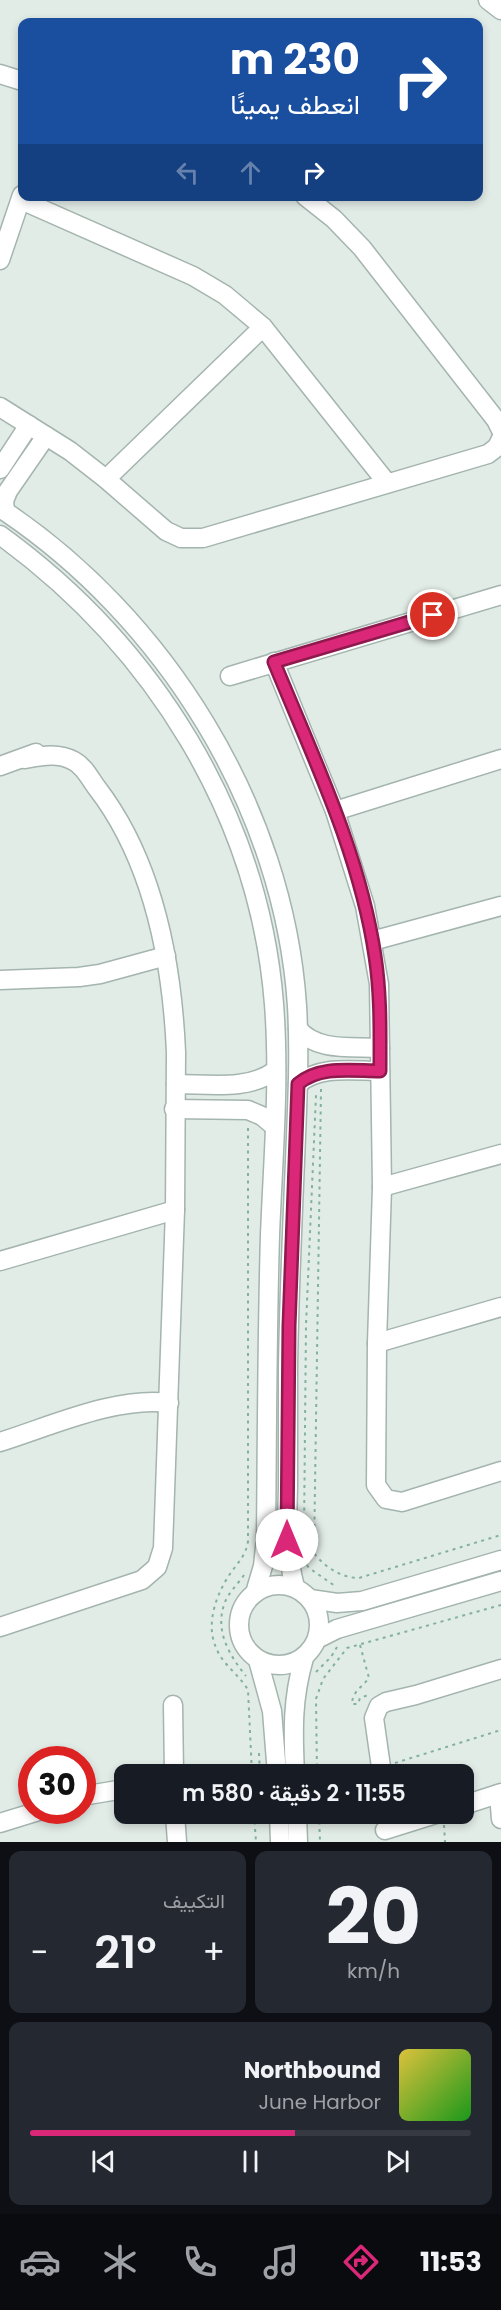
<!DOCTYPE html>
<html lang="ar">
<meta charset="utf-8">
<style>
body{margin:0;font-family:Poppins,Vazirmatn,sans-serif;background:#242831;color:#f1f3f6;direction:rtl;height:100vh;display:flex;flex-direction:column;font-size:22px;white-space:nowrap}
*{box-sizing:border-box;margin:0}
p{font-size:20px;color:#9ea1a6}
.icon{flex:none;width:33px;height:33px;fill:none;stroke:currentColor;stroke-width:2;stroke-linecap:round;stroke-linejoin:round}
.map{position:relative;height:1842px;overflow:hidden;direction:ltr}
.side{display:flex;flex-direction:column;gap:9px;padding:9px;background:#0d0f14;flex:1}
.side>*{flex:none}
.top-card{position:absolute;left:18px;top:18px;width:465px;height:183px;border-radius:12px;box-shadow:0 3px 9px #0003;direction:rtl;background:#1a4fa0;color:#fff;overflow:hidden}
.speed{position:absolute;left:18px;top:1746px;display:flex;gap:12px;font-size:30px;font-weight:700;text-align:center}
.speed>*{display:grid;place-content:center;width:78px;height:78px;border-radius:50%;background:#171b24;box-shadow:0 3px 9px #0003;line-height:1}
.speed .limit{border:9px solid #d22;background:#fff;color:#111}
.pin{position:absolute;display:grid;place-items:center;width:51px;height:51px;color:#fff;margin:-26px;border:3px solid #fff;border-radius:50%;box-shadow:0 2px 6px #0007}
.me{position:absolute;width:66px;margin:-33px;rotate:0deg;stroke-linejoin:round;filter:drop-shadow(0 0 4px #0008)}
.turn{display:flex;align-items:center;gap:21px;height:126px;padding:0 24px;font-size:27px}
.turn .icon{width:78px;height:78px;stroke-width:2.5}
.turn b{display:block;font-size:42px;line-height:51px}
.lanes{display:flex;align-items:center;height:57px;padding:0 24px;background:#0003;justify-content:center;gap:30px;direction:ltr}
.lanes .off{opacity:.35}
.big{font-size:45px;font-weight:600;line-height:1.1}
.side .tile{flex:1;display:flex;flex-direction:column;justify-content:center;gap:9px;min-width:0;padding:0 21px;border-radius:12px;background:#242831}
.side .dial{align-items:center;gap:0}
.dial b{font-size:78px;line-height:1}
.song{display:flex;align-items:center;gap:18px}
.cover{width:72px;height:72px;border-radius:9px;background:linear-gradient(135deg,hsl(50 70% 55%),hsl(120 70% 35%))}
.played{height:6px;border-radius:3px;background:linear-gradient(90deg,#db2777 60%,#363941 60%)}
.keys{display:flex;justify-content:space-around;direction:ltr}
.heat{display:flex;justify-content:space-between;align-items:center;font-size:33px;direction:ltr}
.side .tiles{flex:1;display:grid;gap:9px;grid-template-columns:1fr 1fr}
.tile:last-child{grid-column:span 2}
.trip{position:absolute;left:114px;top:1764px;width:360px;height:60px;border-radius:12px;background:#171b24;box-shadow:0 3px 9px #0003;font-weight:600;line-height:60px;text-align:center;direction:rtl}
.dock{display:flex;height:96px;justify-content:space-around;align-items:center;background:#090b0e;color:#9ea1a6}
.dock .icon{width:42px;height:42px}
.dock .selected{color:#db2777}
.dock b{font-size:27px;color:#f1f3f6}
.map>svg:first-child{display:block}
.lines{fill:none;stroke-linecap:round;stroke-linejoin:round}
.minor-casing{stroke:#a4b4ae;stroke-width:21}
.path{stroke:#82b0a1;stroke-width:2;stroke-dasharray:3 4.5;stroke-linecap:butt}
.minor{stroke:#fff;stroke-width:18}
.route-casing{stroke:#8e194d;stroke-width:15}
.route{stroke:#db2777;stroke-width:10}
</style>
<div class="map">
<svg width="501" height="1842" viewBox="0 0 501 1842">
<rect width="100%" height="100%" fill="#e2ece7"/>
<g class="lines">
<defs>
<g id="minor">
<path d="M488,0L501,10"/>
<path d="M0,74L22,81"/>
<path d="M305,196L334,219L362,248L496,420L501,430"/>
<path d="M21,200L193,276L225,295L263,327L387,483"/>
<path d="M0,260L22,195"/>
<path d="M0,407L70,451L106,479L166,531L181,538H203L488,454L497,447L501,439"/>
<path d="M0,469L29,425"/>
<path d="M106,479L263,327"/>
<path d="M0,508C165,617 284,808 297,1006C300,1058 297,1109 295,1161C292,1230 289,1299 288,1368C288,1408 288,1447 288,1487C287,1521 286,1554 295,1587"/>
<path d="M5,511L4,501L8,491L46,436"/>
<path d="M0,535C153,646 259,814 274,1004C280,1081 273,1158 270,1235C267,1336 267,1437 266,1538L263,1566L255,1593"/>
<path d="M274,662L335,811L365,906L379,984L382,1187L377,1343L376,1485L386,1499L402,1502L501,1471"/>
<path d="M230,676L501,595"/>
<path d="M0,766L36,753"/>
<path d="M335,811L501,759"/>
<path d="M372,941L501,906"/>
<path d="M0,980L79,977L100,974L166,956"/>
<path d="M298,1029C317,1052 352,1046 380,1048"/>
<path d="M176,1084C209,1084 249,1091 276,1070"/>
<path d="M298,1084C320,1065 353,1071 380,1071"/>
<path d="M174,1109L248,1110L262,1116L274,1126"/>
<path d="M382,1187L501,1154"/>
<path d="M0,1261L175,1210"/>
<path d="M377,1343L501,1307"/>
<path d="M0,1442C51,1426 117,1396 169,1403"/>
<circle cx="279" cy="1625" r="40"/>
<path d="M310,1599L337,1603L362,1601L501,1560"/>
<path d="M0,1627L142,1580L157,1567L163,1548L175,1210L176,1052C172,962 153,861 97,788C90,779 85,767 74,761C58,752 41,756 25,759"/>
<path d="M317,1639L337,1629L501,1581"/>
<path d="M258,1660L272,1711L277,1774"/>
<path d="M173,1705L174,1774"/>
<path d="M295,1774C293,1732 292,1699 304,1658"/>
<path d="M382,1774L374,1718L379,1706L386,1702L416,1695L501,1669"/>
<path d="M499,1794L501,1819"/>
<path d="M82,1796L124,1789"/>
<path d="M464,1805L501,1793"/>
<path d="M175,1814L177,1842"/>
<path d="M279,1814L280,1842"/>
<path d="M297,1814L298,1842"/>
<path d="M0,1823L42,1810"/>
<path d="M385,1830L436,1814"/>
</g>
</defs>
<use href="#minor" class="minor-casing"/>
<g class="path">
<path d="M321,1089L314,1553C324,1567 342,1578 359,1578L501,1535"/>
<path d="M248,1128V1541C246,1556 238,1562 230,1574C217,1593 206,1622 215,1645C221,1664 239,1674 248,1690L252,1774"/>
<path d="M304,1533L306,1325L316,1095"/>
<path d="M307,1565L309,1568L335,1586"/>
<path d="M244,1575C238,1584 229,1592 225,1602C214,1630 229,1655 246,1676"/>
<path d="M360,1645L369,1678C362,1687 352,1692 352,1704H358L360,1698L368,1695"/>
<path d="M316,1672L331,1657L337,1647"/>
<path d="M259,1753L260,1774"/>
<path d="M395,1763L501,1730"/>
<path d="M317,1774L316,1699L323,1679L347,1648L501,1605"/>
<path d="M254,1814L256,1842"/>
<path d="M319,1814L320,1842"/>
<path d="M444,1825L445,1842"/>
</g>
<use href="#minor" class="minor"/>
</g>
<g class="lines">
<defs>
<path id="route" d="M287,1540L289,1326L298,1084C320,1065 353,1071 380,1071C380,1032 381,995 375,956C360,854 313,757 274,662L433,615"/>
</defs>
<use href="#route" class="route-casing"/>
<use href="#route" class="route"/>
</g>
</svg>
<div class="speed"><div class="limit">30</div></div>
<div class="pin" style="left:433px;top:615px;background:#d93025"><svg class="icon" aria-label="arrive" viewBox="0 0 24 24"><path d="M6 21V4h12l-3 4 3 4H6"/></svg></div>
<svg class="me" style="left:287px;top:1540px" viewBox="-20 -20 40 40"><circle r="19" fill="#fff"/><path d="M0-13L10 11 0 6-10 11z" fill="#db2777"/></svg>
<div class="trip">11:55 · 2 دقيقة · 580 m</div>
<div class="top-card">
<div class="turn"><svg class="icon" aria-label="right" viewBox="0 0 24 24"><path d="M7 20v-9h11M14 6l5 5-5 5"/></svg><div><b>230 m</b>انعطف يمينًا</div></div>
<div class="lanes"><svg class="icon off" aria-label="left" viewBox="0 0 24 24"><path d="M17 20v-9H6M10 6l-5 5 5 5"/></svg><svg class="icon off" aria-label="ahead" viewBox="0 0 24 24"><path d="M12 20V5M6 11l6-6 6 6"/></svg><svg class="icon" aria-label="right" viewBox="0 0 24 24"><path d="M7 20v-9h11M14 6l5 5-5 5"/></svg></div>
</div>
</div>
<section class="side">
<div class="tiles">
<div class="tile dial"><b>20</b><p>km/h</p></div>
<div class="tile"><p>التكييف</p>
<div class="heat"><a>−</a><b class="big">21°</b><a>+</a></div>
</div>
<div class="tile">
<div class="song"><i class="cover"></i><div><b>Northbound</b><p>June Harbor</p></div></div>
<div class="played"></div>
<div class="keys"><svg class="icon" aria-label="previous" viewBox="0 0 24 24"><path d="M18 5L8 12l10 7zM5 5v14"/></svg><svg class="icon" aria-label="pause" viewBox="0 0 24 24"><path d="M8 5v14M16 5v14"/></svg><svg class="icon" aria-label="next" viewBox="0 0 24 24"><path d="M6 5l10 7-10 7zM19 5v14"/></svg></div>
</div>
</div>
</section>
<nav class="dock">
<b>11:53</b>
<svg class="icon selected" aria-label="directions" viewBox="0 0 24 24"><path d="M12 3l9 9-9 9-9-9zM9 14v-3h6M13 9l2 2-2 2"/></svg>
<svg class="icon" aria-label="music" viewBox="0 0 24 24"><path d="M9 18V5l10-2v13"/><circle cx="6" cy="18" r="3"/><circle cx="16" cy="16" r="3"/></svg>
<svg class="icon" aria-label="phone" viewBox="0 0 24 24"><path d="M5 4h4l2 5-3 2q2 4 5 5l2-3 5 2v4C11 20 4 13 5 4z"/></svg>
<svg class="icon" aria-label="climate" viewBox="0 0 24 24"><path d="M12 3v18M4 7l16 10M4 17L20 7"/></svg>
<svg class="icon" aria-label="car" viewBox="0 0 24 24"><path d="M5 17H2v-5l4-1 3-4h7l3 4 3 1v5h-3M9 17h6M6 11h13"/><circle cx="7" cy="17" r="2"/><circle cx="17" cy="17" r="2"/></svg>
</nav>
